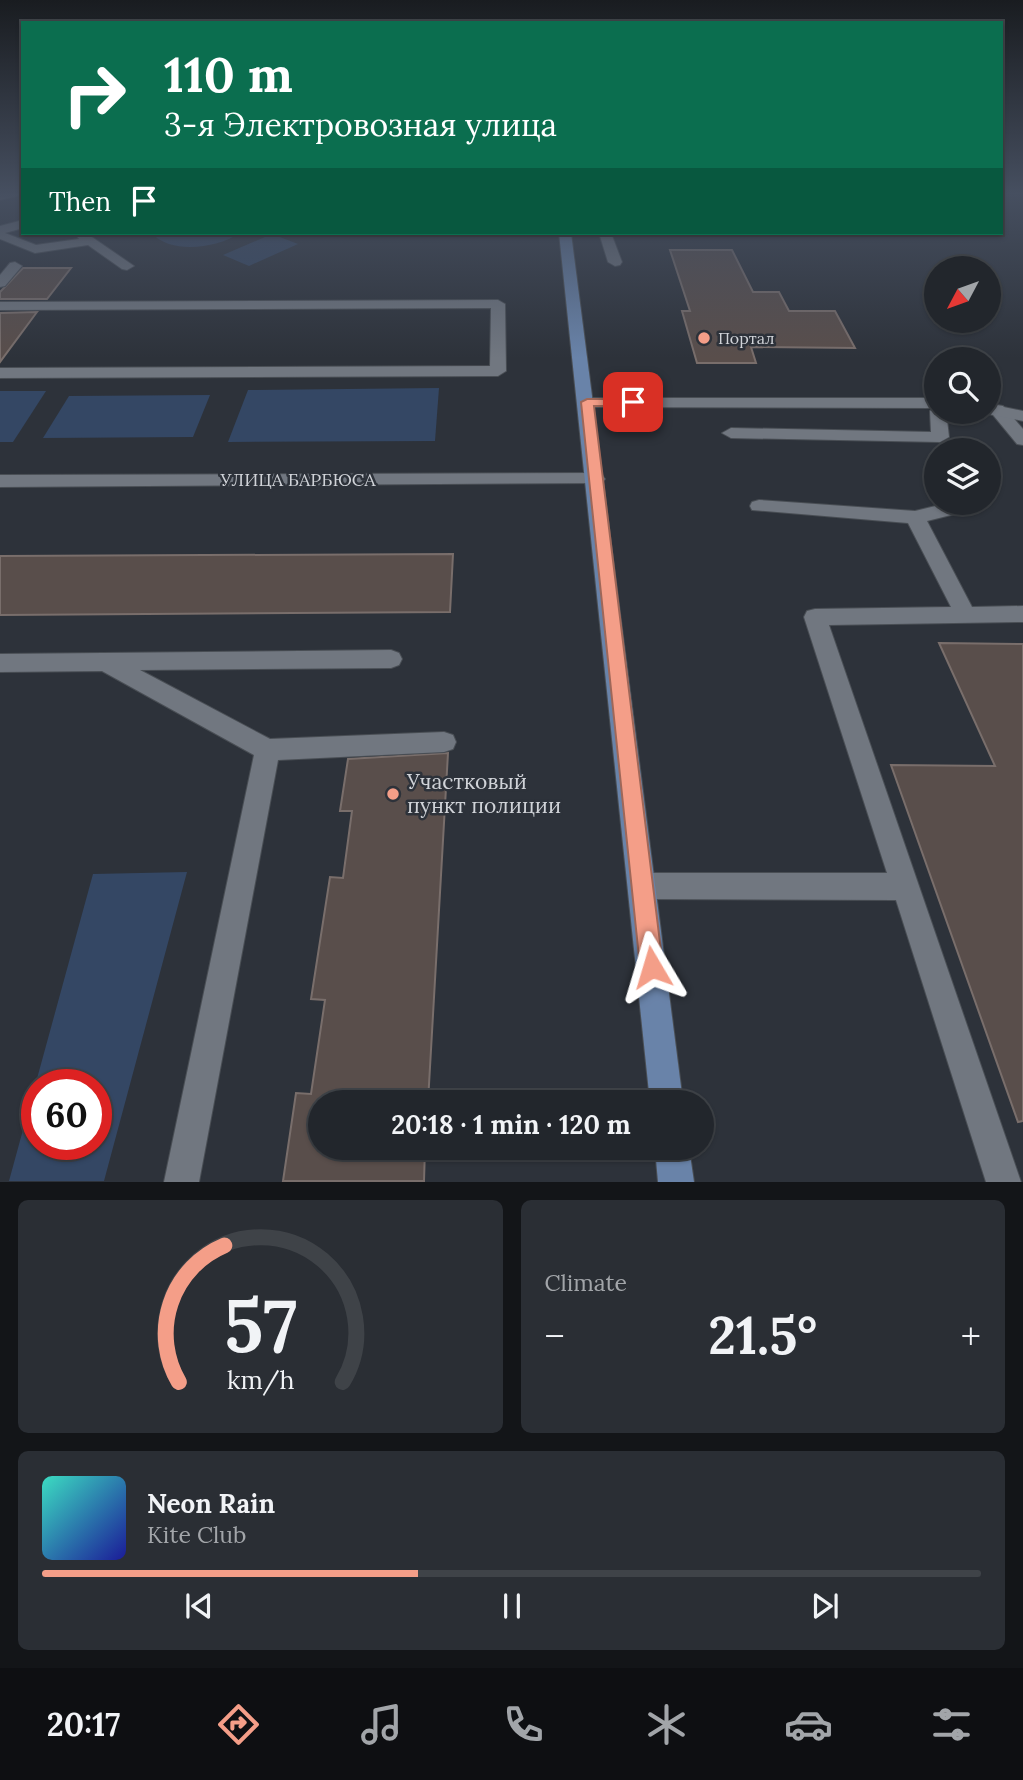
<!DOCTYPE html>
<meta charset="utf-8">
<style>
body{margin:0;font-family:Lora,serif;background:#2a2e34;color:#f1f3f6;height:100vh;display:flex;flex-direction:column;font-size:26px;white-space:nowrap}
*{box-sizing:border-box;margin:0}
p{font-size:23px;color:#a2a5a9}
.icon{flex:none;width:38px;height:38px;fill:none;stroke:currentColor;stroke-width:2;stroke-linecap:round;stroke-linejoin:round}
.map{position:relative;height:1182px;overflow:hidden}
.side{display:flex;flex-direction:column;gap:18px;padding:18px;background:#131518;flex:1}
.side>*{flex:none}
.guide{position:absolute;left:21px;top:21px;width:982px;height:214px;border-radius:0px;box-shadow:0 2px 5px #0004,0 0 0 2px #3f4348;background:#0b6e4f;color:#fff;overflow:hidden}
.needle{width:46px;rotate:229deg}
.tools{position:absolute;left:924px;top:256px;display:grid;gap:14px}
.tools a{display:grid;place-items:center;width:77px;height:77px;border-radius:50%;background:#22262c;box-shadow:0 2px 5px #0004,0 0 0 2px #3f4348;font-size:35px}
.speed{position:absolute;left:21px;top:1069px;display:flex;gap:14px;font-size:35px;font-weight:700;text-align:center}
.speed>*{display:grid;place-content:center;width:91px;height:91px;border-radius:50%;background:#22262c;box-shadow:0 2px 5px #0004,0 0 0 2px #3f4348;line-height:1}
.speed .limit{border:10px solid #d22;background:#fff;color:#111}
.pin{position:absolute;display:grid;place-items:center;width:60px;height:60px;color:#fff;margin:-30px;border-radius:14px;box-shadow:0 4px 10px #0006}
.me{position:absolute;width:77px;margin:-38px;rotate:353deg;stroke-linejoin:round;filter:drop-shadow(0 0 5px #0008)}
.turn{display:flex;align-items:center;gap:24px;height:147px;padding:0 28px;font-size:32px}
.turn .icon{width:91px;height:91px;stroke-width:2.5}
.turn b{display:block;font-size:49px;line-height:60px}
.then{display:flex;align-items:center;height:66px;padding:0 28px;background:#0003;gap:14px;font-size:26px}
.big{font-size:52px;font-weight:700;line-height:1.1}
.side .card{flex:1;display:flex;flex-direction:column;justify-content:center;gap:10px;min-width:0;padding:0 24px;border-radius:10px;background:#2a2e34}
.side .dial{align-items:center;gap:0}
.dial svg{height:182px;overflow:visible;fill:none;stroke:#3f4348;stroke-width:7;stroke-linecap:round;text-anchor:middle}
.dial text{fill:#f1f3f6;stroke:none}
.song{display:flex;align-items:center;gap:21px}
.cover{width:84px;height:84px;border-radius:10px;background:linear-gradient(135deg,hsl(170 70% 55%),hsl(240 70% 35%))}
.played{height:7px;border-radius:4px;background:linear-gradient(90deg,#f49e88 40%,#3f4348 40%)}
.keys{display:flex;justify-content:space-around;direction:ltr}
.heat{display:flex;justify-content:space-between;align-items:center;font-size:38px;direction:ltr}
.side .tiles{flex:1;display:grid;gap:18px;grid-template-columns:1fr 1fr}
.card:last-child{grid-column:span 2}
.trip{position:absolute;left:308px;top:1090px;width:406px;height:70px;border-radius:35px;background:#22262c;box-shadow:0 2px 5px #0004,0 0 0 2px #3f4348;font-weight:700;line-height:70px;text-align:center}
.menu{display:flex;height:112px;justify-content:space-around;align-items:center;background:#0e0f12;color:#a2a5a9}
.menu .icon{width:49px;height:49px}
.menu .current{color:#f49e88}
.menu b{font-size:32px;color:#f1f3f6}
.map>svg:first-child{display:block}
.green{fill:#344764;fill-rule:evenodd}
.building{fill:#594e4b;stroke:#796e6b;stroke-width:2}
.lines{fill:none;stroke-linecap:round;stroke-linejoin:round}
.lane-casing{stroke:#494e54;stroke-width:2}
.street-casing{stroke:#494e54;stroke-width:2}
.secondary-casing{stroke:#494e54;stroke-width:2}
.primary-casing{stroke:#494e54;stroke-width:2}
.lane{fill:#717780;fill-rule:evenodd}
.street{fill:#717780;fill-rule:evenodd}
.secondary{fill:#717780;fill-rule:evenodd}
.primary{fill:#6983a9;fill-rule:evenodd}
.route{fill:#f49e88;stroke:#9f6758;stroke-width:2}
.poi-dot{fill:#f49e88;stroke:#2d323a;stroke-width:2.5}
.labels{text-anchor:middle;stroke-width:5;stroke-linejoin:round;paint-order:stroke}
.far-poi-label{font-size:16px;fill:#d0d3d8;stroke:#2d323a;text-anchor:start}
.street-label{font-size:18px;fill:#d0d3d8;stroke:#2d323a}
.near-poi-label{font-size:21px;fill:#d0d3d8;stroke:#2d323a;text-anchor:start}
</style>
<div class="map">
<svg width="1023" height="1182" viewBox="0 0 1023 1182">
<rect width="100%" height="100%" fill="#2d323a"/>
<g class="green">
<path d="M149,233H240C222,245 191,251 169,244C162,242 155,236 149,233Z"/>
<path d="M272,234L298,244L249,266L223,255Z"/>
<path d="M439,388L435,441L228,442L248,390Z"/>
<path d="M0,391H46L13,442H0Z"/>
<path d="M210,395L193,437L43,438L69,396Z"/>
<path d="M187,872L104,1181H9L93,874ZM96,1085V1144H37V1085Z"/>
</g>
<g class="building">
<path d="M670,250H732L753,292H779L789,311H835L855,348L751,347L756,363H697L682,311H690Z"/>
<path d="M23,268H71L47,299H0V292Z"/>
<path d="M37,312L0,362V313Z"/>
<path d="M453,554L450,612L0,615V556Z"/>
<path d="M939,643L1023,644V1121L1018,1122L891,765L995,766Z"/>
<path d="M448,753L428,1102H320V1148H425L424,1181H283L296,1093L311,1094L325,1000L311,999L330,877L343,878L352,811H340L348,759Z"/>
</g>
<g class="lines">
<defs>
<g id="lane">
<path d="M23,193L21,195L0,200V194Z"/>
<path d="M23,220V228L5,233L36,245L79,239L75,233H86L134,266L127,270L122,269L88,245L35,253L0,239V226Z"/>
<path d="M599,233H611L622,262L620,265L615,266L608,262Z"/>
<path d="M15,262L22,266L5,286L0,287V275L10,263Z"/>
<path d="M498,300L505,304L506,371L498,376L0,378V368L490,366L491,308L0,310V302Z"/>
<path d="M997,405L1003,406L1023,429V445L1017,444L989,410Z"/>
<path d="M936,406V411H946L949,437L940,442L731,438L722,433L731,428L931,432L930,411Z"/>
<path d="M759,500L915,511L952,502H989L987,506L927,521L972,607L1023,606V622L829,625L1021,1182H986L896,900L642,899L632,896L628,886L632,876L642,873H887L804,617L807,611L815,609L951,607L908,523L752,510L750,506L752,502Z"/>
<path d="M391,650L399,653L402,659L399,665L391,668L140,670L270,739L444,732L453,735L456,742L453,749L444,752L278,760L199,1182H164L254,755L102,671L0,672V654Z"/>
</g>
<g id="street">
<path d="M587,398H936V408L581,407L579,403Z"/>
<path d="M989,404L1023,411V421L983,413L989,411Z"/>
</g>
<path id="secondary" d="M596,473L602,475L605,479L602,483L0,487V475Z"/>
<g id="primary">
<path d="M559,233H571L683,1102H650Z"/>
<path d="M655,1148H689L694,1182H658Z"/>
</g>
</defs>
<use href="#lane" class="lane-casing"/>
<use href="#street" class="street-casing"/>
<use href="#secondary" class="secondary-casing"/>
<use href="#primary" class="primary-casing"/>
<use href="#lane" class="lane"/>
<use href="#street" class="street"/>
<use href="#secondary" class="secondary"/>
<use href="#primary" class="primary"/>
</g>
<linearGradient id="sky" x2="0" y2="1"><stop stop-color="#191c20"/><stop offset="0.54" stop-color="#464f60"/><stop offset="1" stop-color="#464f60" stop-opacity="0"/></linearGradient>
<rect width="1023" height="358" fill="url(#sky)"/>
<path class="route" d="M587,399H633L640,402L633,406H594L663,967L660,975L652,978L644,975L640,967L581,402Z"/>
<g class="poi-dot">
<circle cx="704" cy="338" r="7"/>
<circle cx="393" cy="794" r="7"/>
</g>
<g class="labels">
<g class="far-poi-label">
<text x="718" y="344">Портал</text>
</g>
<g class="street-label">
<text x="298" y="486">УЛИЦА БАРБЮСА</text>
</g>
<g class="near-poi-label">
<text x="407" y="789">Участковый<tspan x="407" dy="24">пункт полиции</tspan></text>
</g>
</g>
</svg>
<div class="tools">
<a><svg class="needle" viewBox="-14 -14 28 28"><path d="M0-13l5 13h-10z" fill="#e53935"/><path d="M0 13l5-13h-10z" fill="#a2a5a9"/></svg></a>
<a><svg class="icon" aria-label="search" viewBox="0 0 24 24"><circle cx="10" cy="10" r="6"/><path d="M15 15l6 6"/></svg></a>
<a><svg class="icon" aria-label="layers" viewBox="0 0 24 24"><path d="M12 4l9 5-9 5-9-5zM3 14l9 5 9-5"/></svg></a>
</div>
<div class="speed"><div class="limit">60</div></div>
<div class="pin" style="left:633px;top:402px;background:#d93025"><svg class="icon" aria-label="arrive" viewBox="0 0 24 24"><path d="M6 21V4h12l-3 4 3 4H6"/></svg></div>
<svg class="me" style="left:652px;top:967px" viewBox="-20 -20 40 40"><path d="M0-17L14 15 0 8-14 15z" fill="#f49e88" stroke="#fff" stroke-width="4"/></svg>
<div class="trip">20:18 · 1 min · 120 m</div>
<div class="guide">
<div class="turn"><svg class="icon" aria-label="right" viewBox="0 0 24 24"><path d="M7 20v-9h11M14 6l5 5-5 5"/></svg><div><b>110 m</b>3-я Электровозная улица</div></div>
<div class="then">Then<svg class="icon" aria-label="arrive" viewBox="0 0 24 24"><path d="M6 21V4h12l-3 4 3 4H6"/></svg></div>
</div>
</div>
<section class="side">
<div class="tiles">
<div class="card dial"><svg viewBox="0 0 100 80">
<path d="M14 69A42 42 0 1 1 86 69"/>
<path d="M14 69A42 42 0 0 1 34 9" stroke="#f49e88"/>
<text x="50" y="56" font-size="32" font-weight="700">57</text>
<text x="50" y="72" font-size="11">km/h</text>
</svg></div>
<div class="card"><p>Climate</p>
<div class="heat"><a>−</a><b class="big">21.5°</b><a>+</a></div>
</div>
<div class="card">
<div class="song"><i class="cover"></i><div><b>Neon Rain</b><p>Kite Club</p></div></div>
<div class="played"></div>
<div class="keys"><svg class="icon" aria-label="previous" viewBox="0 0 24 24"><path d="M18 5L8 12l10 7zM5 5v14"/></svg><svg class="icon" aria-label="pause" viewBox="0 0 24 24"><path d="M8 5v14M16 5v14"/></svg><svg class="icon" aria-label="next" viewBox="0 0 24 24"><path d="M6 5l10 7-10 7zM19 5v14"/></svg></div>
</div>
</div>
</section>
<nav class="menu">
<b>20:17</b>
<svg class="icon current" aria-label="directions" viewBox="0 0 24 24"><path d="M12 3l9 9-9 9-9-9zM9 14v-3h6M13 9l2 2-2 2"/></svg>
<svg class="icon" aria-label="music" viewBox="0 0 24 24"><path d="M9 18V5l10-2v13"/><circle cx="6" cy="18" r="3"/><circle cx="16" cy="16" r="3"/></svg>
<svg class="icon" aria-label="phone" viewBox="0 0 24 24"><path d="M5 4h4l2 5-3 2q2 4 5 5l2-3 5 2v4C11 20 4 13 5 4z"/></svg>
<svg class="icon" aria-label="climate" viewBox="0 0 24 24"><path d="M12 3v18M4 7l16 10M4 17L20 7"/></svg>
<svg class="icon" aria-label="car" viewBox="0 0 24 24"><path d="M5 17H2v-5l4-1 3-4h7l3 4 3 1v5h-3M9 17h6M6 11h13"/><circle cx="7" cy="17" r="2"/><circle cx="17" cy="17" r="2"/></svg>
<svg class="icon" aria-label="filters" viewBox="0 0 24 24"><path d="M4 7h16M4 17h16"/><circle cx="9" cy="7" r="2"/><circle cx="15" cy="17" r="2"/></svg>
</nav>
